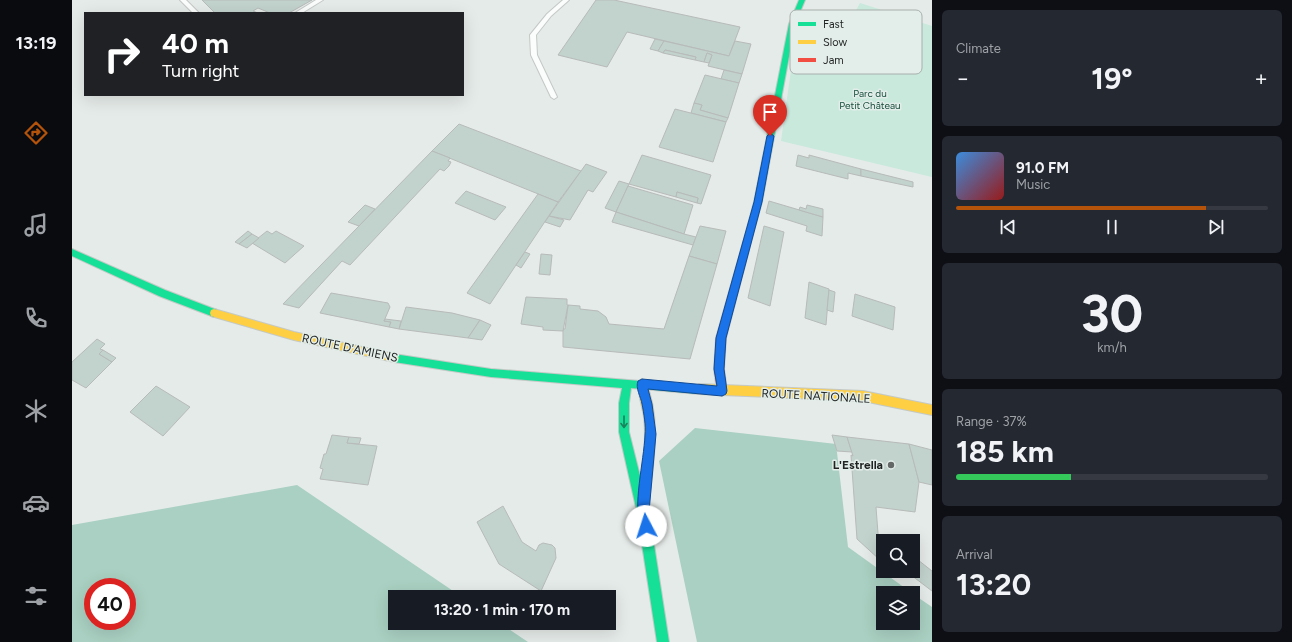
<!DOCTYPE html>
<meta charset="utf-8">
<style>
body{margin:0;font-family:Figtree,sans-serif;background:#242831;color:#f1f3f6;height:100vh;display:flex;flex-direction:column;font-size:15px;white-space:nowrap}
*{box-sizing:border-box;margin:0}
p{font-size:13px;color:#9ea1a6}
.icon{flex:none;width:22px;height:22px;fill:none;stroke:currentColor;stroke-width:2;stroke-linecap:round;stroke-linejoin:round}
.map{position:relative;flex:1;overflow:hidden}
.details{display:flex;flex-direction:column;gap:10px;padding:10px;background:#0d0f14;width:360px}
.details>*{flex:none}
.banner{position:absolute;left:12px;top:12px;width:380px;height:84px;border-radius:0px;box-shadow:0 4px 16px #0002;background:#202124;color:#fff;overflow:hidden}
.buttons{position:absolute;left:804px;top:534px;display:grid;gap:8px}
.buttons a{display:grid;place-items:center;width:44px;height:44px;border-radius:0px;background:#171b24;box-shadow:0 4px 16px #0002;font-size:20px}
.speed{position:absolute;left:12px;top:578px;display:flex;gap:8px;font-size:20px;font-weight:700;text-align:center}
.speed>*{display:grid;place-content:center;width:52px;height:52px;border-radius:50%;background:#171b24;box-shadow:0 4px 16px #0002;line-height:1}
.speed .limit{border:6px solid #d22;background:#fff;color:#111}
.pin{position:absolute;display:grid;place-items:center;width:34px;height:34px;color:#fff;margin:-41px -17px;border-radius:50% 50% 50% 0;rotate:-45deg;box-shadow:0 0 4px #0007}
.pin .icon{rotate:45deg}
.me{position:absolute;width:44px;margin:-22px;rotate:355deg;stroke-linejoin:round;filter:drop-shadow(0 0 3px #0008)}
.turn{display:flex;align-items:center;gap:14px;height:84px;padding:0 12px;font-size:18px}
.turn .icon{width:52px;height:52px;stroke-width:2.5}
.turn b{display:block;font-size:28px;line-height:34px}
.big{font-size:30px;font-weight:700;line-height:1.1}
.details .widget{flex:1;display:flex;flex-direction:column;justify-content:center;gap:6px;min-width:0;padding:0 14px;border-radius:6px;background:#242831}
.details .dial{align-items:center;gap:0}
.dial b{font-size:52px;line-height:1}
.song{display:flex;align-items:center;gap:12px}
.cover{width:48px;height:48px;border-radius:6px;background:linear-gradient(135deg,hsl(210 70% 55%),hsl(0 70% 35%))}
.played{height:4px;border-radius:2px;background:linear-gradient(90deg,#b45309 80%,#363941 80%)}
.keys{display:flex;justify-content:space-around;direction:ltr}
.heat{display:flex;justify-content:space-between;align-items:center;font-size:22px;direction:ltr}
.charge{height:6px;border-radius:3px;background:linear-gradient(90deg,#34c759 37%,#363941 0)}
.trip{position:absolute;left:316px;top:590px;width:228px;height:40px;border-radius:0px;background:#171b24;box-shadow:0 4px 16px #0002;font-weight:700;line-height:40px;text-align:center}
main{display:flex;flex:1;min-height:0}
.menu{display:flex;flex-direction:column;width:72px;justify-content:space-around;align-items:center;background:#090b0e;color:#9ea1a6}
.menu .icon{width:28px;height:28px}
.menu .selected{color:#b45309}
.menu b{font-size:18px;color:#f1f3f6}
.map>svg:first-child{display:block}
.green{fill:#c9e9dd}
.forest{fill:#a9d0c2;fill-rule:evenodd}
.building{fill:#c2d2cc;stroke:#b7bbb9}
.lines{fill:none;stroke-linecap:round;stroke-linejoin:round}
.lane-casing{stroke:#c4c9c6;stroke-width:2}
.fast-casing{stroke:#c4c9c6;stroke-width:2}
.slow-casing{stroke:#c4c9c6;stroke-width:2}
.jam-casing{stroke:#c4c9c6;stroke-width:2}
.lane{fill:#fbfcfc;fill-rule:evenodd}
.fast{fill:#16e098;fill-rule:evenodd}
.slow{fill:#ffcf43;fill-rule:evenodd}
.jam{fill:#f24e42;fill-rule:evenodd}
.oneway{stroke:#1a825d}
.route{fill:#1a73e8;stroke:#114b97}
.poi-dot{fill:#646967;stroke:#e3ede9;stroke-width:1.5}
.labels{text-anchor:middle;stroke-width:3;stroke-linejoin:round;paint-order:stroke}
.far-park-label{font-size:10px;fill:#184f3e;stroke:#e3ede9}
.street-label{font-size:12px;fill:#1f2322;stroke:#e3ede9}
.poi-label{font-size:12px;font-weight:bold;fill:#1f2322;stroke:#e3ede9;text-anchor:end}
.key{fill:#e3ede9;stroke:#a8b0ad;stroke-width:1}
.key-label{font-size:11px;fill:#1f2322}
</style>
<main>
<nav class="menu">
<b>13:19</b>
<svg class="icon selected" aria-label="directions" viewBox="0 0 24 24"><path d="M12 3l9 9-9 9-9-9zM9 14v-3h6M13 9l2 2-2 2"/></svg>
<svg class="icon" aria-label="music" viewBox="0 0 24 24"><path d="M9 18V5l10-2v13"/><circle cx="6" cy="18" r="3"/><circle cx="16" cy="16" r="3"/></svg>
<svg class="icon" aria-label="phone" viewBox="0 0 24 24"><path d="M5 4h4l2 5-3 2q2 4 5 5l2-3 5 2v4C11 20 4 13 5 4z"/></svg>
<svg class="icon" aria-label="climate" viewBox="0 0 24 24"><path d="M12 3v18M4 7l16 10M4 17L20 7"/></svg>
<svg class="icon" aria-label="car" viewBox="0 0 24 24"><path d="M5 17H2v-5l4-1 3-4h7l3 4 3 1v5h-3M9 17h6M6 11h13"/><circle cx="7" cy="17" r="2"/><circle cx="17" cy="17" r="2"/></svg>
<svg class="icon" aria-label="filters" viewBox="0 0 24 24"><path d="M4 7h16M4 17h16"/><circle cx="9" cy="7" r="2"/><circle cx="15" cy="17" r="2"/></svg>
</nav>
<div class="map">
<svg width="860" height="642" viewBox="0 0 860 642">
<rect width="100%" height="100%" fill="#e5ebe8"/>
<path class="green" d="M788,3L860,26V177L709,141L724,35L766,44Z"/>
<g class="forest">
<path d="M623,428L764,444L776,547L840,593H811V623H841V594L860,607V642H625L587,461Z"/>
<path d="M225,485L390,597H323V623H428L456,642H0V525ZM21,587H55V621H21Z"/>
</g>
<g class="building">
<path d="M130,0H240L217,13H198L186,8L181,11L186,13H143Z"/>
<path d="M524,0H542L668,27L657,56L555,32L535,67L486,55Z"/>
<path d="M583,39L592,41L586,51L578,49Z"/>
<path d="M592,41L657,56L663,41L679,44L670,74L636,66L640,55L635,53L632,62L623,60L624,57L593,50L591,53L586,51Z"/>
<path d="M593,50L624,57L623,60L591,53Z"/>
<path d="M635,53L640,55L637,63L632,62Z"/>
<path d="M652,70L670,74L667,83L649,79Z"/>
<path d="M633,75L667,83L656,118L628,110L630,105L622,103Z"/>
<path d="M622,103L630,105L628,110L656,118L654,122L619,113Z"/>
<path d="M603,109L654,122L641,162L587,147Z"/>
<path d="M387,124L509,171L486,202L360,151Z"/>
<path d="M360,151L378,158L376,161L379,162L377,166L372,171L368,169L278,265L270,261L227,308L211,304Z"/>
<path d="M570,155L639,175L629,204L625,203L626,198L605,192L604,197L557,184Z"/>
<path d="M726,155L737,158V155L789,169V176L776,173V179L724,166Z"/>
<path d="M514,164L535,172L521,192L516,190L498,220L477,216Z"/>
<path d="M789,169L841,182V187L789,176Z"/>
<path d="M547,181L557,184L544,212L533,208Z"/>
<path d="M556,186L621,205L612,234L544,212Z"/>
<path d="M394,191L434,207L423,220L383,203Z"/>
<path d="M605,192L626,198L625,203L604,197Z"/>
<path d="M466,194L486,202L418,304L395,293Z"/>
<path d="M697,201L751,217L750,236L734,231L735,226L694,213Z"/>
<path d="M293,205L303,209L287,226L276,222Z"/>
<path d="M735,205L751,209V217L727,210L728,207L734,209Z"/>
<path d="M544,212L612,234L624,237L621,245L540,222Z"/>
<path d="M477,216L492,220L488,227L473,222Z"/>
<path d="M628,226L654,231L645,264L617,256Z"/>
<path d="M692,226L712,232L698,306L676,298Z"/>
<path d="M176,231L180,234L167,244L163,242Z"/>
<path d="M195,231L200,234L204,231L232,246L213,263L180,243Z"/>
<path d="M180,234L187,238L175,248L167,244Z"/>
<path d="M453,252L458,254L449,268L444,265Z"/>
<path d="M469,254L480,255L478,275L467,274Z"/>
<path d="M617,256L645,264L618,359L491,347V329H493L496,305L508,306V309L526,311L534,317L537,324L592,329Z"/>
<path d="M737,282L757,289L754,325L733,318Z"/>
<path d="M757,290L763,292L761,312L755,310Z"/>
<path d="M259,293L316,303L318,307L312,321L319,322L317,327L248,313Z"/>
<path d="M783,294L823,307L821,330L780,316Z"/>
<path d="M454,297L495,299V305H496L491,331L471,330V327L449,324Z"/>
<path d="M334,307L380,313L408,320L396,338L327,329Z"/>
<path d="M313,319L329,321L327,329L317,327L319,322L312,321Z"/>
<path d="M408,320L419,325L410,340L396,338Z"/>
<path d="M25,339L33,344L28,349L31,350L27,354L40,362L14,388L0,380V362Z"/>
<path d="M31,350L44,358L40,362L27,354Z"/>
<path d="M84,386L118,407L91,436L58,412Z"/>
<path d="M260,435L277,437L275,443L305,446L296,485L248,479L251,469L248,468L252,454H254Z"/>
<path d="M760,435L775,437L780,452L765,451Z"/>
<path d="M277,437L289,438L287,444L275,443Z"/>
<path d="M775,437L837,444L843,466L847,482L843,512L804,507L808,560L785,539L779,455L781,456Z"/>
<path d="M837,444L860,450V485L847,482Z"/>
<path d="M431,506L450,542L464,551L467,545L471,543L480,545L483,548L484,558L469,591L427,564L405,522Z"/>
<path d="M841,556L860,571V591L835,572L841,571Z"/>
</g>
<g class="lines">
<defs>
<g id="lane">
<path d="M108,0H114L127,13H121Z"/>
<path d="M244,0H251L230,13H223Z"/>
<path d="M491,0H497L479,16L464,35L465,55L485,97L482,99L479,97L459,55L458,35L475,14Z"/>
</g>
<g id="fast">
<path d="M727,0H733L723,24L690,202L681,235L677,238L673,235L682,202L717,24Z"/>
<path d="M0,249L93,290L145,310L146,313L145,316L142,317L87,296L0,256Z"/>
<path d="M322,354L419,369L630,386L632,389L630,392L627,394L559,388L557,403V432L577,512L597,642H585L565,512L547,432V403L550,388L419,377L322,362L319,361L317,358L319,355Z"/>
</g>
<g id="slow">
<path d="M142,309L222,332L322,354L325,355L327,358L325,361L322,362L222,340L139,316L138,313L139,310Z"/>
<path d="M570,379L573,381C589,416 582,457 578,494L577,498L573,499L569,498L568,494C570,468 575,443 572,417C571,409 564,387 567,381Z"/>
<path d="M627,384L791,391L860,405V415L791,401L627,394L624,392L622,389L624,386Z"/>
</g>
<path id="jam" d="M677,232L681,235L654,338L652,369L655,391L653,394L650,396L647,394L645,391L642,369L644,338L673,235Z"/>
</defs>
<use href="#lane" class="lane-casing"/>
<use href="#fast" class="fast-casing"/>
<use href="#slow" class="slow-casing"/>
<use href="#jam" class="jam-casing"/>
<use href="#lane" class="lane"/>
<use href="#fast" class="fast"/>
<use href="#slow" class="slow"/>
<use href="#jam" class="jam"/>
</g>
<defs><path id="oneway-shaft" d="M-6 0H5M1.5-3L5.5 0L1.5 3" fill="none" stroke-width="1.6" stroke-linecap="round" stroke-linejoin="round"/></defs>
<use class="oneway" href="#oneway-shaft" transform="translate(552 422) rotate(90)"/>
<path class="route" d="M698,133L702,136L690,202L654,338L652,369L655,391L654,394L650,396L576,389L580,404L584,434L577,512L579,526L578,530L574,532L569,530C560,507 572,461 573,435C574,426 572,414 570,404C569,397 563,388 566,381L570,379L645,386L642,369L644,338L682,202L695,136Z"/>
<circle class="poi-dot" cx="819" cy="465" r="4"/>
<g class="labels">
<g class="far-park-label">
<text x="798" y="97">Parc du<tspan x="798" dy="12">Petit Château</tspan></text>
</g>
<g class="street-label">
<text transform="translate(278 348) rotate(12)" y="4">ROUTE D'AMIENS</text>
<text transform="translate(744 396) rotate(3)" y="4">ROUTE NATIONALE</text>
</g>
<g class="poi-label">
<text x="811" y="469">L'Estrella</text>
</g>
</g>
<rect x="718" y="10" width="132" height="64" rx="6" class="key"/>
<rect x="726" y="22" width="18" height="4" fill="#16e098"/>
<rect x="726" y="40" width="18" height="4" fill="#ffcf43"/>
<rect x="726" y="58" width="18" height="4" fill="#f24e42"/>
<g class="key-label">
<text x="751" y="28">Fast</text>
<text x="751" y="46">Slow</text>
<text x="751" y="64">Jam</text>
</g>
</svg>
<div class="buttons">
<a><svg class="icon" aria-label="search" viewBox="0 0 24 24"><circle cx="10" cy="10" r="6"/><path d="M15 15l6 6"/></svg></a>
<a><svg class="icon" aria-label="layers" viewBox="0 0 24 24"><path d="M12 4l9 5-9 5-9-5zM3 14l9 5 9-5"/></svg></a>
</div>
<div class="speed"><div class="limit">40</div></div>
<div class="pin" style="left:698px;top:136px;background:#d93025"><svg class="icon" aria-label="arrive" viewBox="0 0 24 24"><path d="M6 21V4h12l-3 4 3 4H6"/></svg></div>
<svg class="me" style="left:574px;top:526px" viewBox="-20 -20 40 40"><circle r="19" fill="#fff"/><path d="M0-13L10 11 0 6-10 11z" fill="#1a73e8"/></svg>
<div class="trip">13:20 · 1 min · 170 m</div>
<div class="banner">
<div class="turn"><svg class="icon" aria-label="right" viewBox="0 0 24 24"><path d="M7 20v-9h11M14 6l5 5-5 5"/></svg><div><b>40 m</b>Turn right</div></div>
</div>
</div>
<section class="details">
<div class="widget"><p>Climate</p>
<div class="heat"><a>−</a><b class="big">19°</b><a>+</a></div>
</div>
<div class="widget">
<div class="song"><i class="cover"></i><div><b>91.0 FM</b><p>Music</p></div></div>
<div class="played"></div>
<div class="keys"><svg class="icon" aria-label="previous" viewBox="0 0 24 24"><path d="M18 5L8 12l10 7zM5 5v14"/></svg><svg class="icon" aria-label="pause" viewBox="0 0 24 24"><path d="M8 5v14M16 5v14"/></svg><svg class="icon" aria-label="next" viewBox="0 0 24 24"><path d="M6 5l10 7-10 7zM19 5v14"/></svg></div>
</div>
<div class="widget dial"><b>30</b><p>km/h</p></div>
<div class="widget"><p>Range · 37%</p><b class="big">185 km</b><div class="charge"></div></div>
<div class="widget"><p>Arrival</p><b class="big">13:20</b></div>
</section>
</main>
